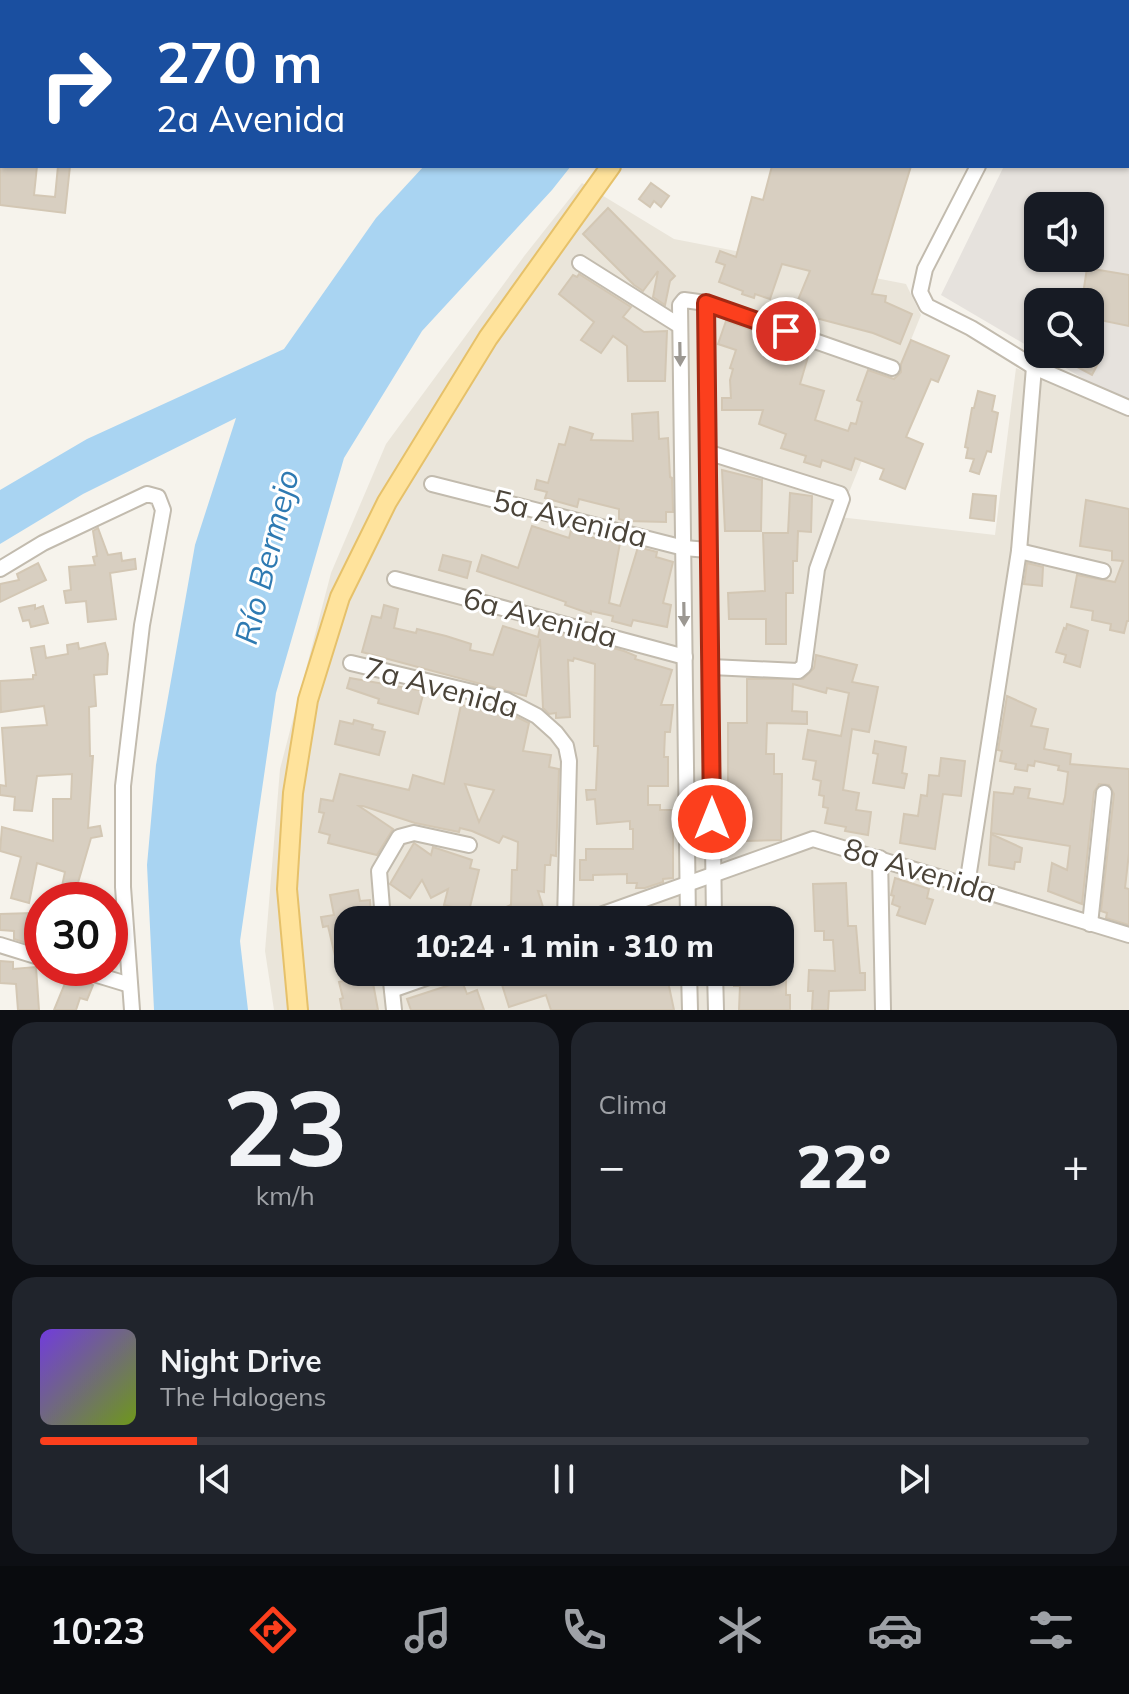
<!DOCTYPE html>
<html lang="es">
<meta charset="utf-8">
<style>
body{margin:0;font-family:Mulish,sans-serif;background:#20242c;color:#f1f3f6;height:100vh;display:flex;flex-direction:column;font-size:30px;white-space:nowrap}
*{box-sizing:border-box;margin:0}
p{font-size:26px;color:#9ea1a6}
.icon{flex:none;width:44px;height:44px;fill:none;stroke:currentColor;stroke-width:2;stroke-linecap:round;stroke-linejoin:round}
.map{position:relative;height:1010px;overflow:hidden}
.drawer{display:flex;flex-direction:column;gap:12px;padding:12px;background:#0d0f14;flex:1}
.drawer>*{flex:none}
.guide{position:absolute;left:0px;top:0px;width:1130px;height:168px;box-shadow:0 2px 6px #0004;background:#1a4fa0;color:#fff;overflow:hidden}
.controls{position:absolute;left:1024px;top:192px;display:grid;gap:16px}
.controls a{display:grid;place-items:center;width:80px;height:80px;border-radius:16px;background:#171b24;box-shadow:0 2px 6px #0004;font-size:40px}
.speed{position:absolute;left:24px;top:882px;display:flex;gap:16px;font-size:40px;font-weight:700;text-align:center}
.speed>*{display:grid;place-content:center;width:104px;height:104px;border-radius:50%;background:#171b24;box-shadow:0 2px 6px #0004;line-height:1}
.speed .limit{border:12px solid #d22;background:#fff;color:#111}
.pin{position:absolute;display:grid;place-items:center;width:68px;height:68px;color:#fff;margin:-34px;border:4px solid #fff;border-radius:50%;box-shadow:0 2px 8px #0007}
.me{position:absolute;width:88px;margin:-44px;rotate:0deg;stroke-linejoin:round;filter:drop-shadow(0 0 6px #0008)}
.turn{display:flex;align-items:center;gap:28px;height:168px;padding:0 24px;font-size:36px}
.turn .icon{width:104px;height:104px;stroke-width:2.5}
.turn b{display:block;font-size:56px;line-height:68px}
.big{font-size:60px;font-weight:800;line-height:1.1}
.drawer .card{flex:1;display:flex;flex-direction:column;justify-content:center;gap:12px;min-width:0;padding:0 28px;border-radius:24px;background:#20242c}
.drawer .dial{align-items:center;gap:0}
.dial b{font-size:104px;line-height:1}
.song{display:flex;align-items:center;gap:24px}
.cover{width:96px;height:96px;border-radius:12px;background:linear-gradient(135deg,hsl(260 70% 55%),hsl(80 70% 35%))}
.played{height:8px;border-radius:4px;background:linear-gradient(90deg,#fc3f1d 15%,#363941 15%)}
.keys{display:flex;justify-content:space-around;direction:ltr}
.heat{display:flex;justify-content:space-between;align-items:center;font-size:44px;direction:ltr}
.drawer .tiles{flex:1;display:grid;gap:12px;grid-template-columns:1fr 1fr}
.card:last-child{grid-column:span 2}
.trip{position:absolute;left:334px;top:906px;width:460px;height:80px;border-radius:24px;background:#171b24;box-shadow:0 2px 6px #0004;font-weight:800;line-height:80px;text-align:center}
.menu{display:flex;height:128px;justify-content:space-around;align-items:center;background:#090b0e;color:#9ea1a6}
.menu .icon{width:56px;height:56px}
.menu .selected{color:#fc3f1d}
.menu b{font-size:36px;color:#f1f3f6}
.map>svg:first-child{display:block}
.residential{fill:#eae5da;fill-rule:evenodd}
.industrial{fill:#e6e2dd;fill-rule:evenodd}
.water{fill:#a9d4f2}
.building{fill:#d8cfc1;stroke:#d3c7b4;stroke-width:2;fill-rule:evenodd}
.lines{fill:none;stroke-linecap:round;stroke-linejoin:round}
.minor-casing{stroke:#c2bbae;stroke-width:18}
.major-casing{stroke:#e6c16a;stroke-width:22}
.minor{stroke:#fff;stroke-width:14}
.major{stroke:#ffe39c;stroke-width:18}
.oneway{fill:#9c9892}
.route-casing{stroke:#a42913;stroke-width:20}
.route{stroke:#fc3f1d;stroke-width:14}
.labels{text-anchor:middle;stroke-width:6;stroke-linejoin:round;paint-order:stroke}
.street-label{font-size:30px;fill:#4b4439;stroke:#fff}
.water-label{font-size:32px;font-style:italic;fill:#2e7ab2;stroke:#fff}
</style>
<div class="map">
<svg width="1129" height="1010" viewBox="0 0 1129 1010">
<rect width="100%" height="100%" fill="#f6f3ec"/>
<path class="residential" d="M582,183L674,239L906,284L921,315L839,517L995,535L1016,368L1129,416V1010H274L265,951L280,769L331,573L386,444L525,255ZM348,920H780V972H348Z"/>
<path class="industrial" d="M1085,0H1129V406L1042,354H1090V302H1038V352L941,295L1004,166H1128V2H1084ZM1038,206H1090V258H1038Z"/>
<path class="water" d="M424,166H571L552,190L422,331L344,458L276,693L240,941L248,1010H154L147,865L156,765L195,545L236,418L83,494L0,544V490L87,439L284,349L376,218Z"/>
<g class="building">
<path d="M0,166H37L34,195L55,197L58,166H70L65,213L0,205Z"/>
<path d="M772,166H911L872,294L886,296L885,302L912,314L900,344L873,333L793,312L810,271L782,264L770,299L755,294L754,298L742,294L743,291L719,282L725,265L716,262L720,251L736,257L752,197L763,200Z"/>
<path d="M651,183L669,196L661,207L654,201L650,207L639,199Z"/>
<path d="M608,208L675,276L670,281L665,305L653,297L658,271L643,291L634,285L583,234Z"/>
<path d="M1087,268L1129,275V326L1090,318L1093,303L1082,301Z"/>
<path d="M579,274L631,307L623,317L644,332L667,331L665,381H628L627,346L613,336L601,353L581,340L594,322L559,294L573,275L577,277Z"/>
<path d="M726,321L810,350L800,384L824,391L815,420L848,431L851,423L856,424L862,402L857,400L868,370L894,379L901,372V364L911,340L949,356L938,382L931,379L906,437L923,444L905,489L880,479L884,469L855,458L851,470L822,460L820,467L804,462L806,456L781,448L786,434L759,424L763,410H722V398H731L730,380L733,369L730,368L736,350L718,344Z"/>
<path d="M1053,354H1093L1101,358L1092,375Z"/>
<path d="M978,391L995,396L992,411L998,413L991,452L987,451L979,474L970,471L974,459L966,458L968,448L965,447L972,408H974Z"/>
<path d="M658,412L659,439L668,438L670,477L672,478L673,512H666V522L626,521L619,519V509L579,499L577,507L545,498L547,492L535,489L537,480L548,483L559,444L565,445L570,427L593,434L591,440L633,441L632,414Z"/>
<path d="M722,470L762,480L761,531H725Z"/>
<path d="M790,493L812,496L811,532L798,531L797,561H793V593H786V644H766V619H729L728,593L765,591L763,533H788Z"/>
<path d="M973,494L996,496L994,521L970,518Z"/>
<path d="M1086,500L1129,509V621H1127L1124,633L1110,630L1111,624L1092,620L1093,611L1071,607L1077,575L1115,582L1123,561L1112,560V551L1080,546Z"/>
<path d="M532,526L569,538L571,530L586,533L585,536L620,543L609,603L620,606L638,547L657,552L656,557L673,562L663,603L671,605L667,627L633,620L631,626L612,621L613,616L591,611V614L565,605L566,602L477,571L482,555L518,568Z"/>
<path d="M98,528L108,555L121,553L122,561L135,559L136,569L110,573L116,619L88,622L86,601L66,603L64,591L71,590L69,567L95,565L93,557L97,556L93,531Z"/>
<path d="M443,555L471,562L467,578L439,570Z"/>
<path d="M38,563L46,580L0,602V584L19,580L17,574Z"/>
<path d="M1027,563L1043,567L1042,586L1024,584Z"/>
<path d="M35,605V609L43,606L48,623L31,627L29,620L23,621L19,608Z"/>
<path d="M384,605L398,609L394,628L416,633L417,629L446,636L471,644L470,650L493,655L503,626L538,637L540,628L624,651L636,656L635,659L672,670L661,705H673L670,732H665L664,757H668V786H648V805H660V810H673V878L663,879V882L645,888H636L637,883H627V874L593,875V880H580V860H586V849H633V829H630V821L597,824L595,799L587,800L586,790H596L598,746H594L595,664L574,658L573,661L568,660L570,717L556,718V713L549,714L543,708L540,639L526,696L362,652L372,616L381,618Z"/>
<path d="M1067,624L1088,631L1080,667L1064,662L1066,655L1056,652L1064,628L1066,629Z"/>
<path d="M78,643L79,649L105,643L108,654L107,674L94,675L96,706L89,707L90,756H93L88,828L100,826L102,836L91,838L73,900H59L65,872L37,863L29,903L11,898L21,857L0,851L2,827L53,841V799H71L72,774L37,776L32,811L14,810L15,797L0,795V785L6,786L2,728L47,725L44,706L1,712L0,681L33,679V675H36L31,648L44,646L46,658L68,654L67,645Z"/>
<path d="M816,655L857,665L852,682L878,687L869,732L852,729L843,790L859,793L856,810L871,812L868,835L845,831L846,827L825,823L828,808L823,807L824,796L819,795L821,781L813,779L816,761L803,759L808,730L841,736L849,693L827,688L826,693L793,684L792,711L807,712V724L767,723L766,754H774V774H782L781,840L745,841V819H728V723H747V679H803L814,668Z"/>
<path d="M350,678L424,691L418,714L378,703L379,699L347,688Z"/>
<path d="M1007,696L1036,709L1031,726L1048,729L1044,749L1071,754L1070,764L1129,769V853L1125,888L1129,889V925L1106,918L1107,913L1101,911L1114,794L1109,785L1099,784L1094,792L1082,904L1048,891L1052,863L1067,870L1070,846L991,833L994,792L1013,794L1015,787L1030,789L1028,798L1063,804L1065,797L1068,772L1058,770L1059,766L1035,761L1034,766L1028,765L1027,771L1015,769L1016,764L1000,761L1002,751L998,750Z"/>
<path d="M461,705L517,717L529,723L523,751L551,755L549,767L559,769L556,856L551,855L550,865H545L544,892L538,891L547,920H510L506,907L511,905L512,870H517L518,842L503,836L499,843L472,831L460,828L459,832L415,823L363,806H359L393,829L377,855L328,843L330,835L319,832L324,813L319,812L321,799L333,801L340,774L409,790L413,775L444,784ZM465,784L494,790L479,822Z"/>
<path d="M354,720L373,725L372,729L385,732L379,755L335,744L340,721L353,724Z"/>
<path d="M875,741L906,747L902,773L907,774L904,788L873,783L878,754L873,753Z"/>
<path d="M941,758L965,761L961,796L943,794L935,849L900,843L904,814L918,816L921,795L927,796L929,775L939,776Z"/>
<path d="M991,834L1022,848L1020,862H1015L1014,869L989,865Z"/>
<path d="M414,843L431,855L433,847L472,860L470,868L479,870L469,911L444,905L448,889L431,898L422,880L410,898L390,884Z"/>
<path d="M895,878L929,889L927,898L933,900L925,924L897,915L900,907L892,904L894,896L891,895Z"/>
<path d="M846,883L848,926H856L860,973H865V990L829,991L828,1010H812L813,991H808L809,970L835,971L833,940H824V931H815L813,884Z"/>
<path d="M358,890L360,901L370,900L371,918L348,920V960H336L328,926L323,927L321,917L334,915L330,895Z"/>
<path d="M775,907L776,920H734V908Z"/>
<path d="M32,913L33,945L14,939V931L0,930V914Z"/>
<path d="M0,961L13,962V969L36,967L39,1010H18L16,984L0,983Z"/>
<path d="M346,972H376L379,982L373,983L378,1010H342L340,999L343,998L339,982L348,980Z"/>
<path d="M498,972H605L609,985L639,975L638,972H666L674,1010H551L546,995L509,1007Z"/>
<path d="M734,972H786V995H790V1010H739L740,986H734Z"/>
<path d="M68,976L93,985L87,1000L80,998L76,1010H54Z"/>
<path d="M462,981L467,994L477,990L484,1010H411L407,999Z"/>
</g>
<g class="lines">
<defs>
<g id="minor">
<path d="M508,2L509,0"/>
<path d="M1064,2L1065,0"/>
<path d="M0,62H2"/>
<path d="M0,131H2"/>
<path d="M978,166L925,269L920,292L927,306L971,328L1034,367L1129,408"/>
<path d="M580,263L680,326"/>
<path d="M706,303L714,920"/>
<path d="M707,452L840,494L842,499L817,569L804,666L798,671L711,667"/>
<path d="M432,484L684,548L708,550"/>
<path d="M1019,551L1103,571"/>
<path d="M0,569L43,543L147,494L158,497L163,510L142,625L123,786V887L132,1010"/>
<path d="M395,579L685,657"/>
<path d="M351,663L506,700L537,716L556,733L566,746L569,761L565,920"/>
<path d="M880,858L883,1010"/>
<path d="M967,885L1019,551L1034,367"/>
<path d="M383,920L379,871L399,837L414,833L469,845"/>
<path d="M586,920L813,839L1129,935"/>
<path d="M688,920L680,305L684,300L706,303L892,368"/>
<path d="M1090,924L1104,793"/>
<path d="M0,945L42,958"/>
<path d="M74,968L130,985"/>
<path d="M390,972L394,1010"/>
<path d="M689,972L690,1010"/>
<path d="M715,972L716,1010"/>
<path d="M392,990L443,972"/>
</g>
<g id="major">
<path d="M719,2L720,0"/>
<path d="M298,1010L287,889L293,793L308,700L340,597L387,502L488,338L611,166"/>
</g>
</defs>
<use href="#minor" class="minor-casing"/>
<use href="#major" class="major-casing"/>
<use href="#minor" class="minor"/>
<use href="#major" class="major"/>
</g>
<defs><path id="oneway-solid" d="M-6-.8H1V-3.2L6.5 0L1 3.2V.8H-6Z" transform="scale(2)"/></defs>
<g class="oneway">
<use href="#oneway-solid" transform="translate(680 354) rotate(89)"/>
<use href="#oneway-solid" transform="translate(684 614) rotate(89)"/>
</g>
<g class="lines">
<defs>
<path id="route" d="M712,819L706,303L786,331"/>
</defs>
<use href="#route" class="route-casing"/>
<use href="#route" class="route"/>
</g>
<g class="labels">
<g class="street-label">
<text transform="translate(570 519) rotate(14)" y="10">5a Avenida</text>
<text transform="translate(540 618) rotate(15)" y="10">6a Avenida</text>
<text transform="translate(441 688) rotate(15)" y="10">7a Avenida</text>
<text transform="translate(920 871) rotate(17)" y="10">8a Avenida</text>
</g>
<g class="water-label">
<text transform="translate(267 557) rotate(-76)" y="11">Río Bermejo</text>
</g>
</g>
</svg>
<div class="controls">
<a><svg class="icon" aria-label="sound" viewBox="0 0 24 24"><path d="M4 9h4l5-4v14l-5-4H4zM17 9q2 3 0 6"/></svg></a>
<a><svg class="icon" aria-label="search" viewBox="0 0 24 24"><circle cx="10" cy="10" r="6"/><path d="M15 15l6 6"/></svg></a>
</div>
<div class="speed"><div class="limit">30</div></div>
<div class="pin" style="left:786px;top:331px;background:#d93025"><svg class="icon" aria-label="arrive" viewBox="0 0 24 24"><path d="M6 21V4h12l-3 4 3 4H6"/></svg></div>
<svg class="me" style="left:712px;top:819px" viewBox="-20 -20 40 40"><circle r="17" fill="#fc3f1d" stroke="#fff" stroke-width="3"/><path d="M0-11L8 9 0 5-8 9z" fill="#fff"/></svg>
<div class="trip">10:24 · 1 min · 310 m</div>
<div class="guide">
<div class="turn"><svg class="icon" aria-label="right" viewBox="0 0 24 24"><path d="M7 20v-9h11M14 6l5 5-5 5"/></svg><div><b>270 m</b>2a Avenida</div></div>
</div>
</div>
<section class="drawer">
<div class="tiles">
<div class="card dial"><b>23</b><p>km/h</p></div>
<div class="card"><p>Clima</p>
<div class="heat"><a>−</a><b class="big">22°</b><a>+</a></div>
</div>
<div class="card">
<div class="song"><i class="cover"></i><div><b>Night Drive</b><p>The Halogens</p></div></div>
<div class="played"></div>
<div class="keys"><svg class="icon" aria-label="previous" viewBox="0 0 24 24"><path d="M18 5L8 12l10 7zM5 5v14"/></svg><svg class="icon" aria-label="pause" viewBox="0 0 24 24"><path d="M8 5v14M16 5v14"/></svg><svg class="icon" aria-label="next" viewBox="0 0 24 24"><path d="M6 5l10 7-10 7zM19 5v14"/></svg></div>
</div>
</div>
</section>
<nav class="menu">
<b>10:23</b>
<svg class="icon selected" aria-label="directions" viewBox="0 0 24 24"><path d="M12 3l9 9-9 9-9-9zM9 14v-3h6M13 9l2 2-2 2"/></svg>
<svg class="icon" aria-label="music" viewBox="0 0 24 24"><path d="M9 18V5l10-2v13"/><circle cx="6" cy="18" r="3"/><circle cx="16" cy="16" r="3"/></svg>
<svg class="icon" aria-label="phone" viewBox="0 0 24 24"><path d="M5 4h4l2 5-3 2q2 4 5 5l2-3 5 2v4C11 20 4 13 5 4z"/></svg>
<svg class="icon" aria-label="climate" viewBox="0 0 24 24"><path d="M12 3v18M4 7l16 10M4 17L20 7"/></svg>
<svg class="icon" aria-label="car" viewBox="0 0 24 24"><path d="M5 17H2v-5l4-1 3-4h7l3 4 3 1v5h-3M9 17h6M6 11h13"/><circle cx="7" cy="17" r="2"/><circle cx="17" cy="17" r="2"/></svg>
<svg class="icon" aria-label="filters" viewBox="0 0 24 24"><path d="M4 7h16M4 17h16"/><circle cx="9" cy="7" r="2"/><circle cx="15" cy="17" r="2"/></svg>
</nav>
